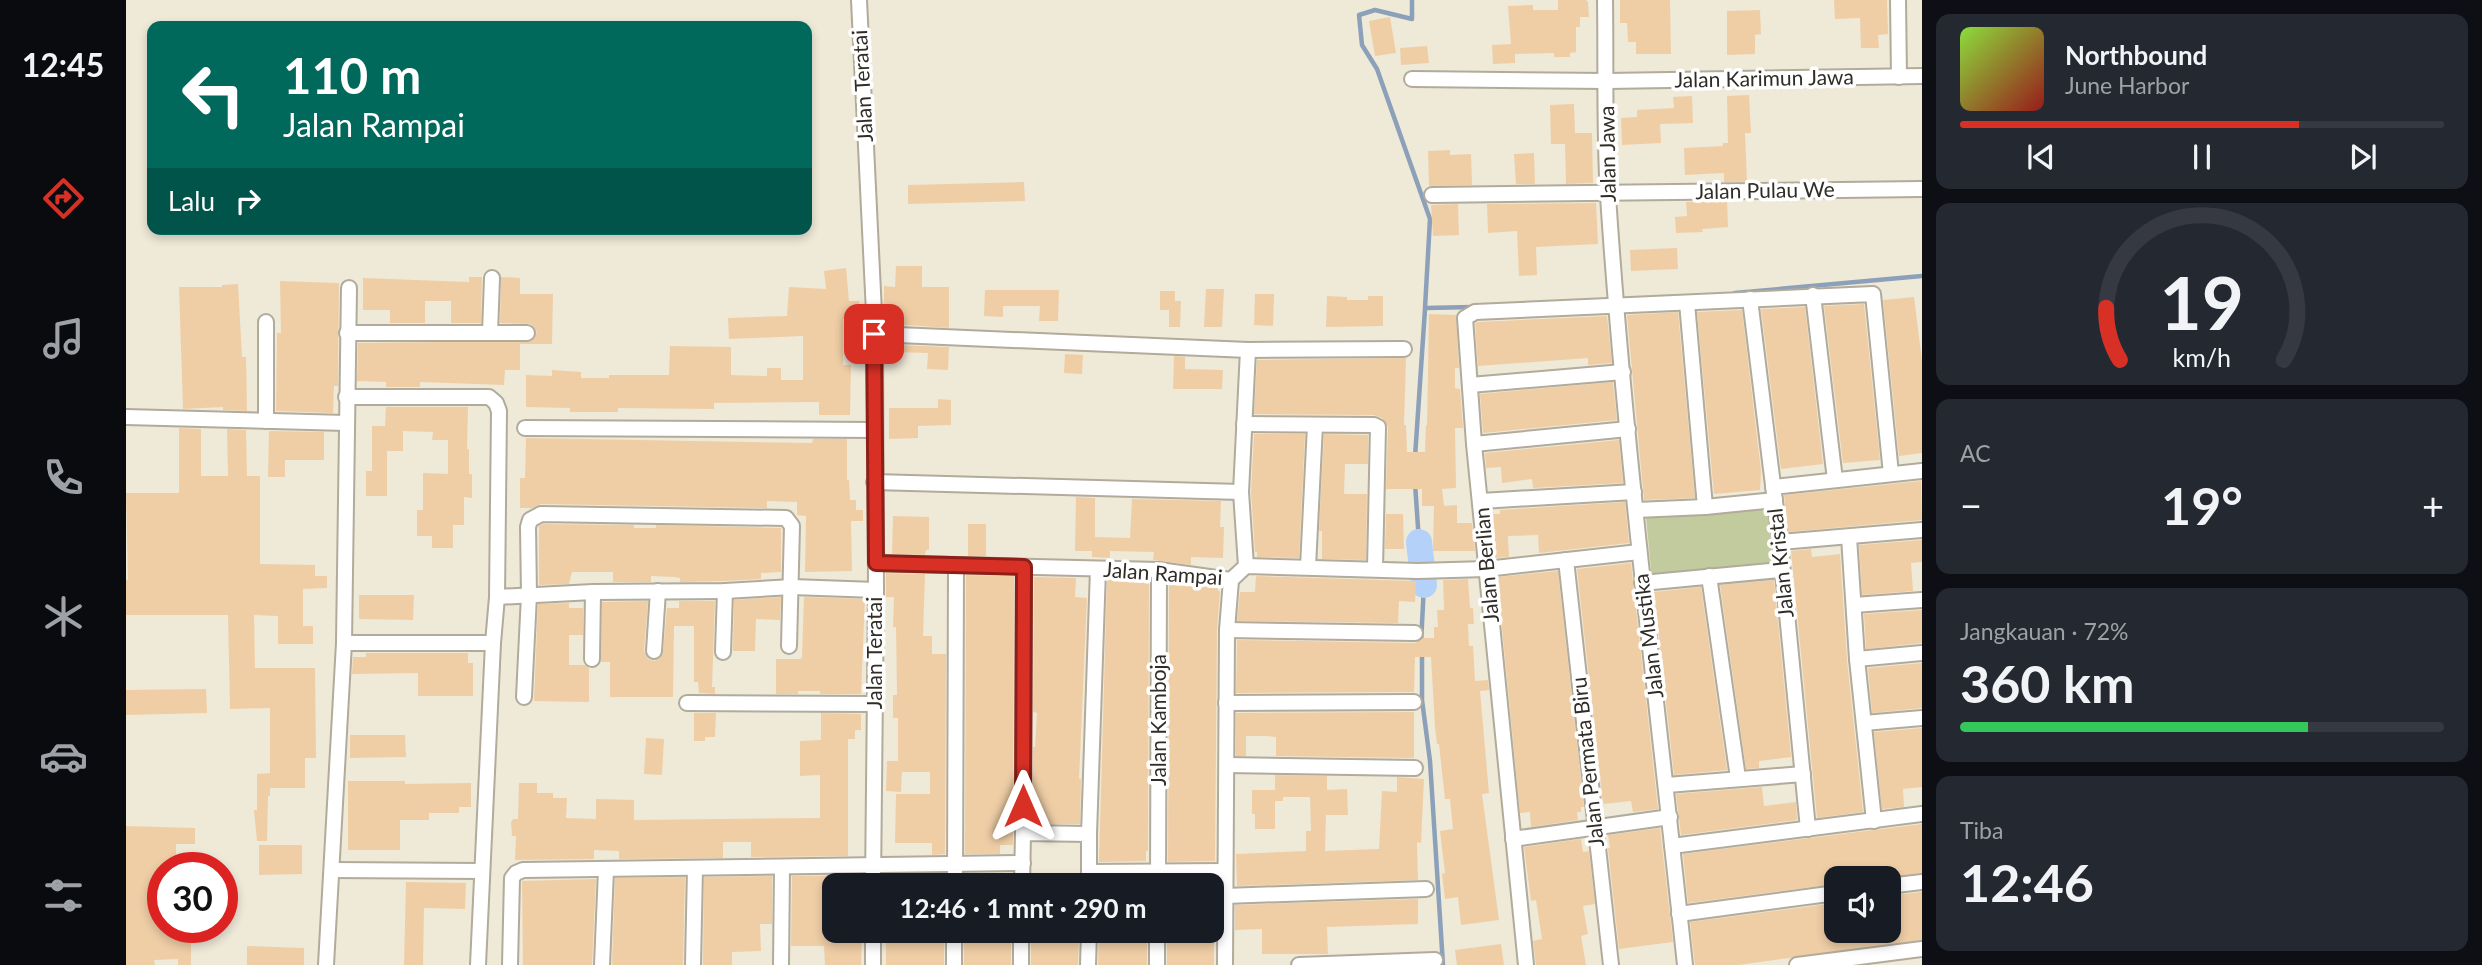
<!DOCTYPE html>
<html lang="id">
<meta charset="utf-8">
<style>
body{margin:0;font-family:Lato,sans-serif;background:#242831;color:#f1f3f6;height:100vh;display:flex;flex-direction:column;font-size:26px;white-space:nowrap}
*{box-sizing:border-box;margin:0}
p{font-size:23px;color:#9ea1a6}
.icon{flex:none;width:38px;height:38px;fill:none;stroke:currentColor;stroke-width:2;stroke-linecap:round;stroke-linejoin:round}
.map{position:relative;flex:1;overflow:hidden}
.side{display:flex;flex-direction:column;gap:14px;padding:14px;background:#0d0f14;width:560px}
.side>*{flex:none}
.top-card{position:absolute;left:21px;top:21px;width:665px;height:214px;border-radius:14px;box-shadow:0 4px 10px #0003;background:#00695c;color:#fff;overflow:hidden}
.fabs{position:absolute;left:1698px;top:866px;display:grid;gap:14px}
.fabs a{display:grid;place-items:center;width:77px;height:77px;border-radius:14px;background:#171b24;box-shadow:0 4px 10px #0003;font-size:35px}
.speed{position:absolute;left:21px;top:852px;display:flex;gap:14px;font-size:35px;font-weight:700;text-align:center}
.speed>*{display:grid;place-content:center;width:91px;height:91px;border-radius:50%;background:#171b24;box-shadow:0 4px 10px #0003;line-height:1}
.speed .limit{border:10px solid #d22;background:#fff;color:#111}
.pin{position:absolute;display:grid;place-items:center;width:60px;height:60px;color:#fff;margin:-30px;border-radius:14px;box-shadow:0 4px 10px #0006}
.me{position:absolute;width:77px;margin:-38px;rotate:0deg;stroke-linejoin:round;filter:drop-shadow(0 0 5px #0008)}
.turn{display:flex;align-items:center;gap:24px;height:147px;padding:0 21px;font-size:32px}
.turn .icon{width:91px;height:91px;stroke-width:2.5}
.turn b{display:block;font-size:49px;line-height:60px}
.then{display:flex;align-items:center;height:66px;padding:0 21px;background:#0003;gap:14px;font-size:26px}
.big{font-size:52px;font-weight:700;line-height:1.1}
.side .tile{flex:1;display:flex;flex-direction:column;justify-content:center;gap:10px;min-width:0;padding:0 24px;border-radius:14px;background:#242831}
.side .dial{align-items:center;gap:0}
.dial svg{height:182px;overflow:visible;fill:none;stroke:#363941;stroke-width:7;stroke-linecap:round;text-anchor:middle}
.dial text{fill:#f1f3f6;stroke:none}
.song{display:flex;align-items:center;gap:21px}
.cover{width:84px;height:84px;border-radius:10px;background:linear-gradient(135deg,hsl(90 70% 55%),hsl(0 70% 35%))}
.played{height:7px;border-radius:4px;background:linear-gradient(90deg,#d93025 70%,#363941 70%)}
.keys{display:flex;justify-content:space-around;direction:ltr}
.heat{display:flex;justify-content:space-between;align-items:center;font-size:38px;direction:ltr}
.charge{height:10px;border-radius:5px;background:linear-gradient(90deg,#34c759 72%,#363941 0)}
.trip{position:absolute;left:696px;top:873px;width:402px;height:70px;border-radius:14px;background:#171b24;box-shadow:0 4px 10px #0003;font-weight:700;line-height:70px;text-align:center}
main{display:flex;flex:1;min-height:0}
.tabs{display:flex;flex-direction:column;width:126px;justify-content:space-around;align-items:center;background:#090b0e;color:#9ea1a6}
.tabs .icon{width:49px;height:49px}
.tabs .current{color:#d93025}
.tabs b{font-size:32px;color:#f1f3f6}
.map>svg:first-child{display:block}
.green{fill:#c1cb9e}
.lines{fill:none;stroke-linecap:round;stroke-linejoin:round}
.stream{stroke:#8ca0ba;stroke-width:4.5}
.river{stroke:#b4d2f9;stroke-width:26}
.building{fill:#efcea6}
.street-casing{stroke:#b1ab9c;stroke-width:18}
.street{stroke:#fff;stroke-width:14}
.route-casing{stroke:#8d1f18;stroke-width:18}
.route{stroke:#d93025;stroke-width:12}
.labels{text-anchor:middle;stroke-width:7;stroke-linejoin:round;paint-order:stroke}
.street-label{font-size:21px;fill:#302d27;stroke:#fff}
</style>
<main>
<nav class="tabs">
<b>12:45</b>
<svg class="icon current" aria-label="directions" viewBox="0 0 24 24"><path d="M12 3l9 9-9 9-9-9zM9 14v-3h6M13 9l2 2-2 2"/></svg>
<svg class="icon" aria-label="music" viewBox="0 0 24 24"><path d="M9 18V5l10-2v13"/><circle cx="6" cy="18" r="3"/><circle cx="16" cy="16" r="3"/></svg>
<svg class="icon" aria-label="phone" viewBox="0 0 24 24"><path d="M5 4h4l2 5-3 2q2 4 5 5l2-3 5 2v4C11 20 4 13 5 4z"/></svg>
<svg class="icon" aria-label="climate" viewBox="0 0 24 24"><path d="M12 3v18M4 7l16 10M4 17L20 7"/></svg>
<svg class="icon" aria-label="car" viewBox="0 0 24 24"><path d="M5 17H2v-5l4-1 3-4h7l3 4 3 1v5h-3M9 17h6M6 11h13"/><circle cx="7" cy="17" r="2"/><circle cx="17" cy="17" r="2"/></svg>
<svg class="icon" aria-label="filters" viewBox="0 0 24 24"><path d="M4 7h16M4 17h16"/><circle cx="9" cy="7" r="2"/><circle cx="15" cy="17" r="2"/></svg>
</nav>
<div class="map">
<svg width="1796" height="965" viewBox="0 0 1796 965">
<rect width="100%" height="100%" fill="#efe9d8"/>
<path class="green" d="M1641,505L1647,568L1526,580L1520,517Z"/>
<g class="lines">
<g class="stream">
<path d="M1286,0V19L1249,10L1233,15L1236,45L1251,69L1304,219L1299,308L1348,307"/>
<path d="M1609,293L1796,276"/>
<path d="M1289,457L1299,309"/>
<path d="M1289,483L1293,542"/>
<path d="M1295,643L1298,585"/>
<path d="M1296,652V700L1304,761L1317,965"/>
</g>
<path class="river" d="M1293,542L1298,585"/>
</g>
<g class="building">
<path d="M1432,0H1460L1462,2L1463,17H1454V27H1450V52L1444,53V57H1428V53L1389,54V63L1367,64L1366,45L1385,44L1382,6L1407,5V10H1432Z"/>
<path d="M1494,0H1544L1545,54H1510V42H1502L1501,23H1494Z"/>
<path d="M1708,0H1761L1762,34L1752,35L1753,48H1735L1734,18L1709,19Z"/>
<path d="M1634,10L1635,34L1629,35V54L1601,55V11Z"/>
<path d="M1264,17L1270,53L1249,56L1243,21Z"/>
<path d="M1301,46L1303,63L1275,65L1274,48Z"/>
<path d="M1623,95L1625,133H1619L1621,182H1598V173L1559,175L1558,148L1597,146V143H1602L1601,96Z"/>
<path d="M1566,96L1567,123L1534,124L1535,143L1496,145L1495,118L1511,117V110L1548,108L1547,97Z"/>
<path d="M1448,104L1449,133H1466L1467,183L1440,184L1439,144H1425L1424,105Z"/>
<path d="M1324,150V155L1345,154L1346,185L1303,186L1302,151Z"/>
<path d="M1408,153L1409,184H1390L1388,154Z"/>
<path d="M898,182L899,201L782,204V185Z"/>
<path d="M1601,201L1602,227L1576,229L1577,232L1550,233L1549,217L1561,216L1560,202Z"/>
<path d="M1470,203L1472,244L1410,247L1411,275L1393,276L1391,231L1362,233L1361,204Z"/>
<path d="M1332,204L1333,235L1307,236L1305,205Z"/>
<path d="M1551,248L1552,269L1505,271L1504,250Z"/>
<path d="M770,266H796V287H823V328L766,324V304H758V286L769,287Z"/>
<path d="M720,268L723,301H733L734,319H717V365H725L724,415H693V402L588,403V409L492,408V412H444V408L400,407V375L426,376V370L455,372V378H483V375H543L544,346L605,347V375L641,376V368H655V380H677V336L603,339L602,318L661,316L663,287L700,289L698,271Z"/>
<path d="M343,277H356L355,323H325V301H299V323H264V310H237V278L343,282Z"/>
<path d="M375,277L394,278V294H427L426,344H394V370H379L378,385L294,382V387H260V382L231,381L232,343L406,341L411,332L405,324L374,323Z"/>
<path d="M154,281L213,283L212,381V386H208L207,413L150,411L151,333H155Z"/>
<path d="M112,284L116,357H120L121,411L97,410V407L57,409L53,287H96V285Z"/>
<path d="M1080,289H1098L1096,327H1078Z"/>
<path d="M859,290H933L932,321H913L914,306H877V317L858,316Z"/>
<path d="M1034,291H1049V301H1055L1054,327H1043V310H1034Z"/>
<path d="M1129,294H1148L1147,326L1128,325Z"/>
<path d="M1201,296L1221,297V300H1242V296H1257V326L1200,327Z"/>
<path d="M1788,297L1796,361V453L1773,456L1757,300Z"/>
<path d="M1738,304L1754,460L1717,463L1698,306Z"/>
<path d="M1679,307L1697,464L1655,469L1635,309Z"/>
<path d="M1616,310L1635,471L1634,490L1588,494L1571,312Z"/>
<path d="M1552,312L1569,498L1518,500L1501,315Z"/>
<path d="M1303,314L1330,315L1333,368H1329V388L1334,389L1337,428H1329L1330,488L1316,489L1318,506L1331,505V523H1346L1349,551H1307L1308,506H1296V489H1260L1262,427L1256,418L1248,415L1128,414L1131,360L1280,358L1278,425H1280L1281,452H1299L1300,425H1301Z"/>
<path d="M1481,316L1486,363L1462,365V358L1352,366L1349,323L1352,322Z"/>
<path d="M769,345L823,347L822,370L801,369L802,353L769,352Z"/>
<path d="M939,354L957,355L956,374L938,373Z"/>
<path d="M1048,356L1059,357V369L1097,370L1096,389H1047Z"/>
<path d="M1487,382L1491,420L1357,433L1354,394Z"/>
<path d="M812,399L825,400V425L792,426V438L763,439V408H812Z"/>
<path d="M260,407H342L341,449H343V474H346V498L338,497V525H327V548H306V536H291V510H297V473L322,474V440H306L307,432L277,431V451H261V496H240V471H246V426H259Z"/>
<path d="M53,428L75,429V476H102L101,429L120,430L121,476H134V564L189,565V576H201V588L177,589V626H187V644H152V616L128,615L129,668H189L190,758H179V788H144V796H142L141,841H131L128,810H131V774L144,773V708L104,709L102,615H0V580H2L0,493H53Z"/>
<path d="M143,431L198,432V460H159V477H142Z"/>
<path d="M1128,434H1179L1173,558L1131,557V552H1129L1125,492Z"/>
<path d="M1198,434L1242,435V464H1219L1218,494H1241L1240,560L1196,559V531H1193Z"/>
<path d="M400,438L686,443L687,439H721V480H723L724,500H730V510H737V521H725L726,571L679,572L680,516L671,515V502L641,501V508L415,504L406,508H394V478H399Z"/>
<path d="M1493,440L1497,483L1407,488L1406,479L1376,483L1375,467L1360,468L1359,453Z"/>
<path d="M1795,481L1796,520L1662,532L1658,495Z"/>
<path d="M950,497L969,498V537L1004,538L1006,499L1095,501L1094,527H1098L1097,558L1065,557V565L1027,560L1028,552L984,551V558L966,557V551H949Z"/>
<path d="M1499,502L1503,543L1413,553L1412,535L1382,536L1383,557L1369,558L1365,514H1374V510Z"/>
<path d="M1260,514H1277L1278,549H1259Z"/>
<path d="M767,516L803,517V550H800L799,555L766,554Z"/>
<path d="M417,524L508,525V528H530V525L655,528V572L635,573V579L599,581L554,582V578L549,577L525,576V582H487V572H446L443,584L413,585V526Z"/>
<rect x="842" y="524" width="18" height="32"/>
<path d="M1796,540V562L1785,563L1787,591L1736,595L1733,545Z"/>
<path d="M1685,549L1686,557L1714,554L1721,660L1737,812L1691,818L1665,551Z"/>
<path d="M1505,563L1532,809L1507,812L1505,801L1477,804L1451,569Z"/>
<path d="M1432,571L1458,807H1455V812H1451L1452,820L1405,827L1404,812L1394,813L1371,577Z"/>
<path d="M760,573L799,574L797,636H806V654H820L819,854L806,855V843H769L770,794H804V772H776L775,792L760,791L761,761H772V718H767V695H771L770,627H767L768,597H760Z"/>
<path d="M840,575L888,576L887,845H874V854H839Z"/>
<path d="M1130,576L1290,581L1289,602L1273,601L1272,623L1111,621L1114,592H1129Z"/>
<path d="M908,577L950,578L949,597L961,598L953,779H955L954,824H907V747H909L911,713L907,712Z"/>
<path d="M981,578L1023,579L1022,851H1020V861L973,862Z"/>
<path d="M1342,579L1344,608H1347L1348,624H1342L1343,646H1347L1349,681L1362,680L1363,690L1354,691L1363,793L1356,794L1373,920L1335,925L1332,897L1319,899L1316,874L1319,873L1314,831L1327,829L1324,799H1319L1313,744H1311L1309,727L1305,657H1289L1288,692L1110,693L1111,640L1289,643L1297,638H1308V627H1312L1311,610H1318L1317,580Z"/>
<path d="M1648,580L1665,757L1633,761V768L1620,769L1594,585Z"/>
<path d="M1043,581L1092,588V591H1094L1091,630L1089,861L1042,862Z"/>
<path d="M1575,587L1601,770L1548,775L1528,592Z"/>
<path d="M233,595H288L287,620L233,619Z"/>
<path d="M655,597L654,620L630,619L629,651H607L608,600Z"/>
<path d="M678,597L739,599L735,694H694V691H672V694H650V659H675L676,656Z"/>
<path d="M522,601L518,651L522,659L528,661L533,659L537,652L541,608H553V601H589L586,687H589V694L573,693L572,682H568V626H548L547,697H484V662H475L476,602Z"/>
<path d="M443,603V608H457V635H443V665H459L463,668V702L408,701L412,604Z"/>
<path d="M1796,610V643L1740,649L1738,614Z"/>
<path d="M240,653H342V663H347V696H292V673L226,674L227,657H240Z"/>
<path d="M1796,663V708L1746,713L1742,668Z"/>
<path d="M80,689L81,713L0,715V690Z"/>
<path d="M1288,712V758L1150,756V737L1140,736H1120V756H1110V713Z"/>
<path d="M568,713H590L589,737H579V741H568Z"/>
<path d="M695,713L735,714V730H729V739H722V856L625,857V842H597V858L493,859V851L468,850V859L389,860L390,836H386L385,822L387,819H392L393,783H411V793H427V798H441L440,818L470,819V799L508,800V820L694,818V775L674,776V741L695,740Z"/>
<path d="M1796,728V787L1777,789L1778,807L1756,809L1748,732Z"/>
<path d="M224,735H279L280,757L224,758Z"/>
<path d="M520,738L538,739L536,775L518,774Z"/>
<path d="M1149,775L1201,776V790L1221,789L1222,815H1200L1199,851L1253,849L1256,791L1271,792V777L1298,779L1295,843L1291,842L1292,880L1111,886L1110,854L1180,851V831H1185L1184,797H1157V801H1149V829H1129V814H1126V790H1149Z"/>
<path d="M222,781H279V784L345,783V807H333V813H303V820H274V850H222Z"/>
<path d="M1636,787L1638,806L1670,802L1671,820L1555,835L1550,794Z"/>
<path d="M1796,824V873L1756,878H1710V884L1562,903L1557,854Z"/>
<path d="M0,826L69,828V844H50V868H37V928H65V965H52V959L28,960L29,965H0Z"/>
<path d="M1534,828L1547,942L1493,949L1482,848H1484L1482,835Z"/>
<path d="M1455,839L1457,852L1463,851L1469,904L1457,906L1462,934L1455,936L1460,965H1410L1407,941L1416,939L1410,900L1405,901L1398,847Z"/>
<path d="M133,845H176V874L133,875Z"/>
<path d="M839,873H874L876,874V886H839Z"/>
<path d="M819,874V886H757V875Z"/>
<path d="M737,875V886H709V931H736L735,965H699L698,946H665L666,876Z"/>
<path d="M646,876V924H634L635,951L606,952V965H577L578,877Z"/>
<path d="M559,877L557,965H486L489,878Z"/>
<path d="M470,879L466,965H397L396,881Z"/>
<path d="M280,882L340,883L339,909L298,908L297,965H278Z"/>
<path d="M1796,892V940L1612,965H1569L1564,922L1710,903V931H1762V896Z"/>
<path d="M1292,899V924L1201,927L1202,954H1136V929L1109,930V905Z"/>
<rect x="760" y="931" width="58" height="34"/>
<rect x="838" y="931" width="47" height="34"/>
<path d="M905,931H953L952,965H905Z"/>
<path d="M973,931H1021V965H972Z"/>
<rect x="1041" y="931" width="47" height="34"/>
<path d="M1375,944L1378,965H1331L1329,950Z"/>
<path d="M121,946L178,948V965H121Z"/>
</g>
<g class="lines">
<defs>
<g id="street">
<path d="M733,0L749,334L750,590L747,886"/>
<path d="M1479,0C1480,65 1478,131 1482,196C1499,453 1532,709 1559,965"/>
<path d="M1772,0L1773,77"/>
<path d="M1286,79L1481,81L1796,76"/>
<path d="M1306,195L1796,189"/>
<path d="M1687,295L1709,480"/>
<path d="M1624,299L1654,542L1682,829"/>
<path d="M1561,303L1579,507"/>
<path d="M221,333H401"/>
<path d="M364,333L366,278"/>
<path d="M749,334L1122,350L1278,349"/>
<path d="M1344,385L1497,372"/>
<path d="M220,397H363L370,403L373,411L371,597L367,643L352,965"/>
<path d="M0,417L220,423"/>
<path d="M140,421V322"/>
<path d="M1118,424L1248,425L1252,427L1249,569"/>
<path d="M399,428L748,430"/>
<path d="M1348,444L1502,429"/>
<path d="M748,482L1115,492"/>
<path d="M1647,487L1796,471"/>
<path d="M1355,501L1508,492"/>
<path d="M1510,510L1579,507L1649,500"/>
<path d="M1723,537L1731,659L1748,821"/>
<path d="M1654,542L1796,530"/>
<path d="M1440,560L1485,965"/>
<path d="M750,563L1033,570L1105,580L1120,566L1292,571L1360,569L1513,552"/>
<path d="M1120,566L1115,492L1122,350"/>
<path d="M1182,567L1189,425"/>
<path d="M1583,576L1612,778"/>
<path d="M1516,583L1655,570"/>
<path d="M371,597L467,592L599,591L666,587L750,590"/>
<path d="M1728,605L1796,600"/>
<path d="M1101,630L1289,633"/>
<path d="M218,643H367"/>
<path d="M528,651L532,591"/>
<path d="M597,652L599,591"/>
<path d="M466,659L467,592"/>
<path d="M1731,659L1796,653"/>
<path d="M398,697L403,595L402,527L404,520L415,514L660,518L666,526L663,646"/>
<path d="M561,703L749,704"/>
<path d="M1100,703L1288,702"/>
<path d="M1738,723L1796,718"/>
<path d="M1101,765L1289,768"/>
<path d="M1541,785L1677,774"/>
<path d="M897,833L898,567"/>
<path d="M963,834L972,569"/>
<path d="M1387,839L1544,817"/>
<path d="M1546,846L1796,814"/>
<path d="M206,870L355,871"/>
<path d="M963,872L1099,871"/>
<path d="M829,886L830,565"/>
<path d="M896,886L897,833L963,834V886"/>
<path d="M1032,886L1033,570"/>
<path d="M1762,886L1796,882"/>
<path d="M1099,896L1300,889"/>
<path d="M1553,914L1710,893"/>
<path d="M747,931V965"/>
<path d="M200,965L218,643L223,288"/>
<path d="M384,965L386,878L390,873L397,870L897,863"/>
<path d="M476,965L480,870"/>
<path d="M567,965L569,868"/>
<path d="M655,965L656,868"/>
<path d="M828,965V931"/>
<path d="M895,965V931"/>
<path d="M962,965L963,931"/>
<path d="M1031,965V931"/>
<path d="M1099,965L1101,630L1105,580"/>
<path d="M1173,965L1309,960"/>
<path d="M1400,965L1348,444L1339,318L1349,312L1747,294L1765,474"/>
<path d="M1671,965L1796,949"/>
</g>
</defs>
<use href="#street" class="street-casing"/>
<use href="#street" class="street"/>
</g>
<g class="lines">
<defs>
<path id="route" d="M748,334L750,563L898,567L897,806"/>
</defs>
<use href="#route" class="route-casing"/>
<use href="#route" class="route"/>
</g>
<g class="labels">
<g class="street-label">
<text transform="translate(1638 79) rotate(-1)" y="7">Jalan Karimun Jawa</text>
<text transform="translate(737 86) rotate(-93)" y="7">Jalan Teratai</text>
<text transform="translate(1482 154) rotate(-91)" y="7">Jalan Jawa</text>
<text transform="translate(1639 191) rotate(-1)" y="7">Jalan Pulau We</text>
<text transform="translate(1655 563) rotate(-96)" y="7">Jalan Kristal</text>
<text transform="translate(1361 565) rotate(-95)" y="7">Jalan Berlian</text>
<text transform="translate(1037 574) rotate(4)" y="7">Jalan Rampai</text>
<text transform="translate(1523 636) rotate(-97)" y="7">Jalan Mustika</text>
<text transform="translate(749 653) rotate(-90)" y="7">Jalan Teratai</text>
<text transform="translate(1033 720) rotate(-90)" y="7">Jalan Kamboja</text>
<text transform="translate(1462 762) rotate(-96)" y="7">Jalan Permata Biru</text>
</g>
</g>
</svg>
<div class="fabs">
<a><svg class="icon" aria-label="sound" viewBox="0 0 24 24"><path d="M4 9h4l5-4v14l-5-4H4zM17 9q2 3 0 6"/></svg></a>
</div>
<div class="speed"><div class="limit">30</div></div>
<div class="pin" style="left:748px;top:334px;background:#d93025"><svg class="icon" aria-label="arrive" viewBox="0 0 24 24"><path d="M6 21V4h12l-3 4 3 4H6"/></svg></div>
<svg class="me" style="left:897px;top:806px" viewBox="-20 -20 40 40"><path d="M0-17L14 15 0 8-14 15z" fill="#d93025" stroke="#fff" stroke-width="4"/></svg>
<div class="trip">12:46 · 1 mnt · 290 m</div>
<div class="top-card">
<div class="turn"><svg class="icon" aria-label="left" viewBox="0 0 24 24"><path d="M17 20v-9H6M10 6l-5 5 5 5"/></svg><div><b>110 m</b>Jalan Rampai</div></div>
<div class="then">Lalu<svg class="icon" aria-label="right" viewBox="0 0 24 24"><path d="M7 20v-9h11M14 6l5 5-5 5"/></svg></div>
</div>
</div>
<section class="side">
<div class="tile">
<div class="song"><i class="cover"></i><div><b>Northbound</b><p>June Harbor</p></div></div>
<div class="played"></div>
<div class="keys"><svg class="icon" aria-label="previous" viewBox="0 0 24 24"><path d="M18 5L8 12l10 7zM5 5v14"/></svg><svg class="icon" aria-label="pause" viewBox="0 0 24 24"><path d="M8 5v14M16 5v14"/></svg><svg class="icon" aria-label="next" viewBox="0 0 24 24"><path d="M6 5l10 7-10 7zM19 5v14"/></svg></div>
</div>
<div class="tile dial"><svg viewBox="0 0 100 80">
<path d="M14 69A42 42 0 1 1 86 69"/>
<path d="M14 69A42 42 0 0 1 8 46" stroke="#d93025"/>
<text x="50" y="56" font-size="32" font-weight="700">19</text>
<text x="50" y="72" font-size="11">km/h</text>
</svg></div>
<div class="tile"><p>AC</p>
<div class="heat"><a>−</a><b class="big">19°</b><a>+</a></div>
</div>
<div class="tile"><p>Jangkauan · 72%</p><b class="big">360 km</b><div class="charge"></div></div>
<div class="tile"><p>Tiba</p><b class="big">12:46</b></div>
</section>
</main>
